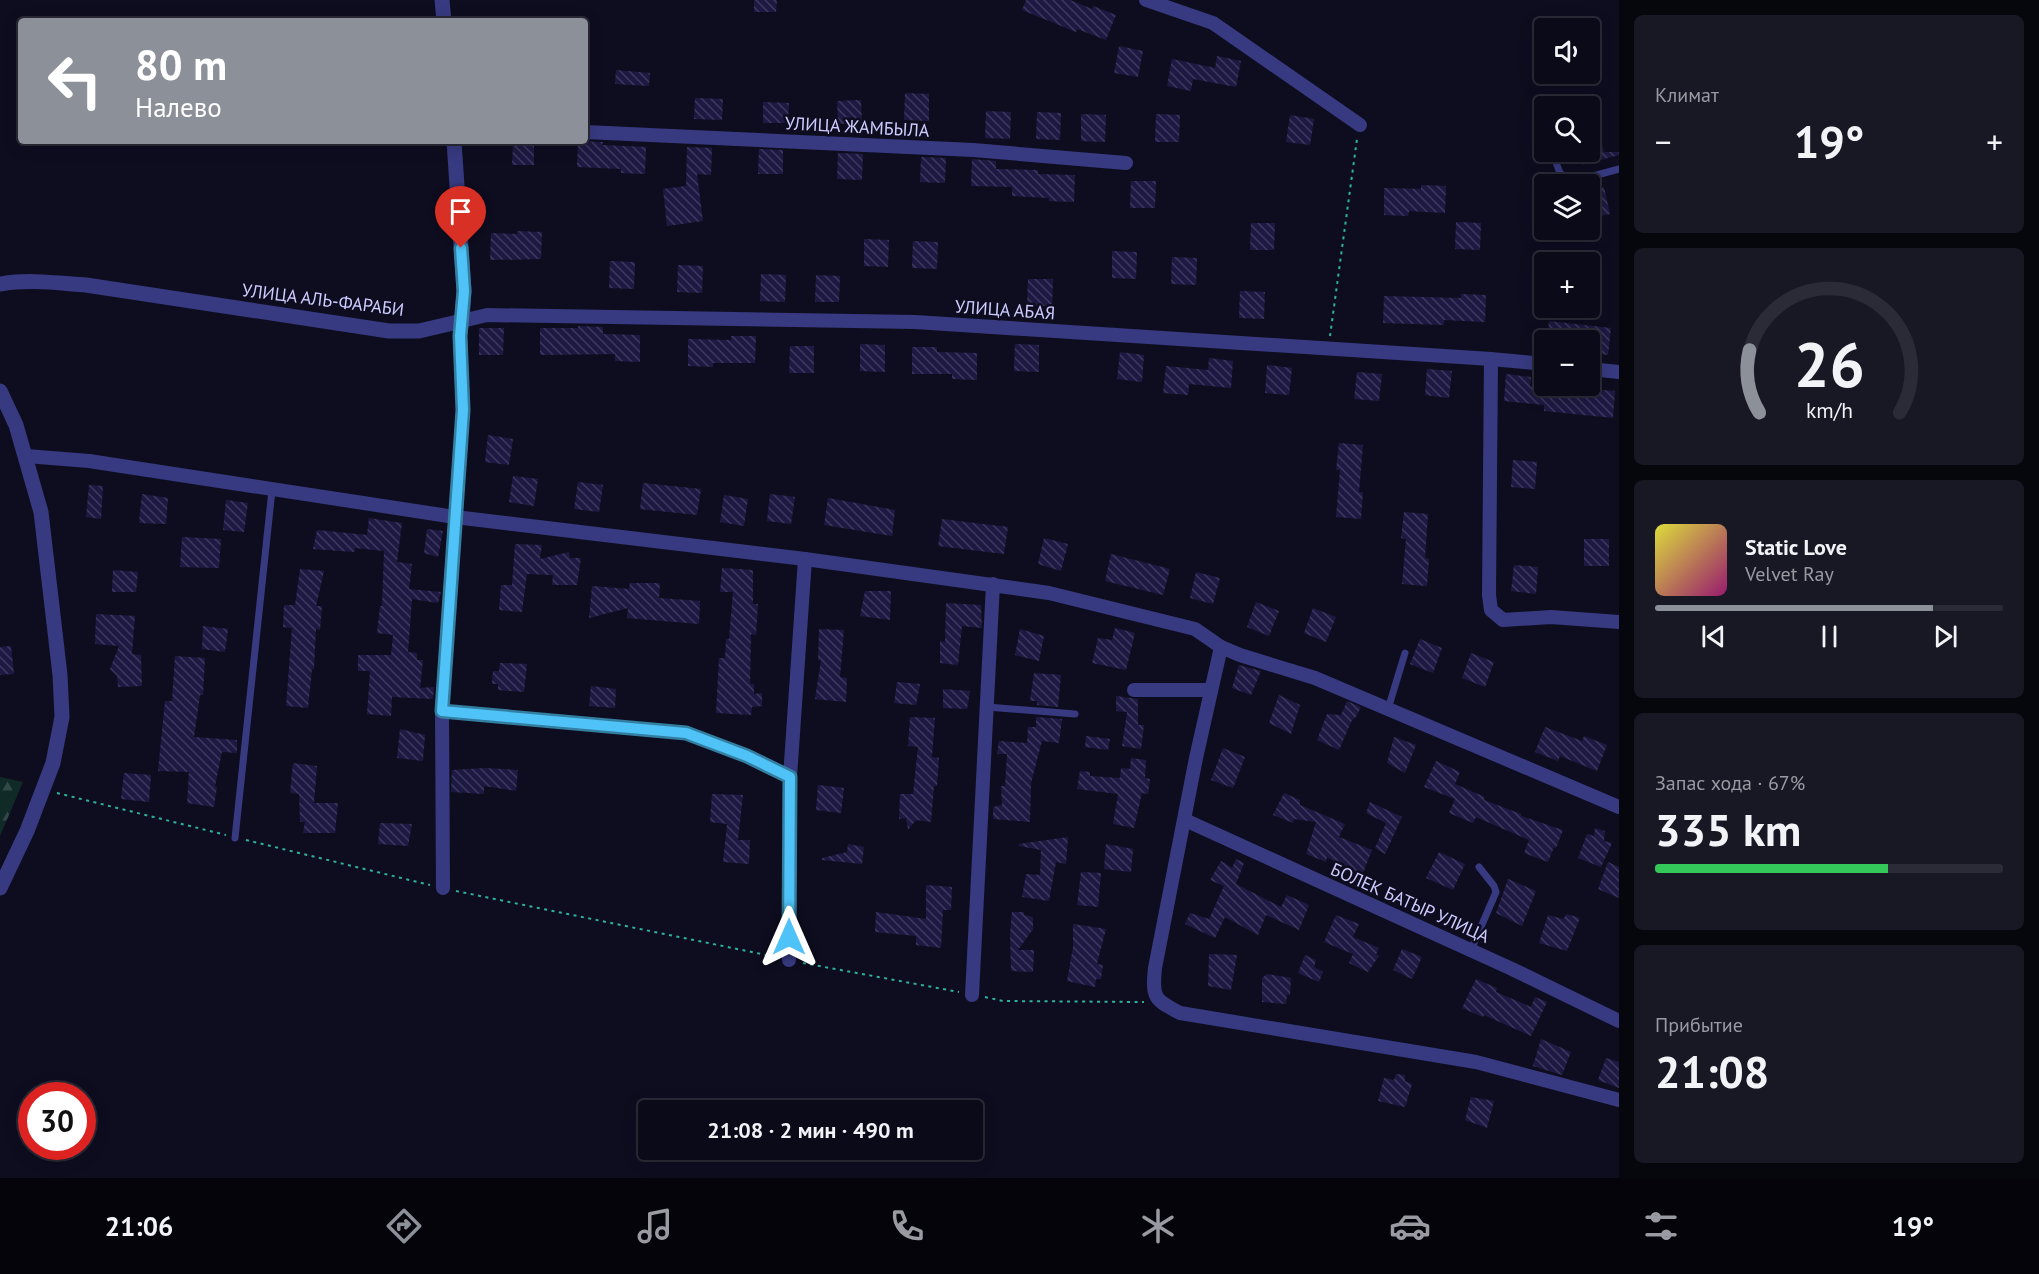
<!DOCTYPE html>
<html lang="ru">
<meta charset="utf-8">
<style>
body{margin:0;font-family:"PT Sans",sans-serif;background:#181825;color:#f1f3f6;height:100vh;display:flex;flex-direction:column;font-size:22px;white-space:nowrap}
*{box-sizing:border-box;margin:0}
p{font-size:20px;color:#999aa2}
.icon{flex:none;width:33px;height:33px;fill:none;stroke:currentColor;stroke-width:2;stroke-linecap:round;stroke-linejoin:round}
.map{position:relative;flex:1;overflow:hidden}
.side{display:flex;flex-direction:column;gap:15px;padding:15px;background:#06060d;width:420px}
.side>*{flex:none}
.banner{position:absolute;left:18px;top:18px;width:570px;height:126px;border-radius:6px;box-shadow:0 3px 15px #0003,0 0 0 2px #2a2b37;background:#8c9099;color:#fff;overflow:hidden}
.tools{position:absolute;left:1534px;top:18px;display:grid;gap:12px}
.tools a{display:grid;place-items:center;width:66px;height:66px;border-radius:6px;background:#0a0a18;box-shadow:0 3px 15px #0003,0 0 0 2px #2a2b37;font-size:30px}
.speed{position:absolute;left:18px;top:1082px;display:flex;gap:12px;font-size:30px;font-weight:700;text-align:center}
.speed>*{display:grid;place-content:center;width:78px;height:78px;border-radius:50%;background:#0a0a18;box-shadow:0 3px 15px #0003,0 0 0 2px #2a2b37;line-height:1}
.speed .limit{border:9px solid #d22;background:#fff;color:#111}
.pin{position:absolute;display:grid;place-items:center;width:51px;height:51px;color:#fff;margin:-62px -26px;border-radius:50% 50% 50% 0;rotate:-45deg;box-shadow:0 0 6px #0007}
.pin .icon{rotate:45deg}
.me{position:absolute;width:66px;margin:-33px;rotate:0deg;stroke-linejoin:round;filter:drop-shadow(0 0 4px #0008)}
.turn{display:flex;align-items:center;gap:21px;height:126px;padding:0 18px;font-size:27px}
.turn .icon{width:78px;height:78px;stroke-width:2.5}
.turn b{display:block;font-size:42px;line-height:51px}
.big{font-size:45px;font-weight:800;line-height:1.1}
.side .tile{flex:1;display:flex;flex-direction:column;justify-content:center;gap:9px;min-width:0;padding:0 21px;border-radius:9px;background:#181825}
.side .dial{align-items:center;gap:0}
.dial svg{height:156px;overflow:visible;fill:none;stroke:#2a2b37;stroke-width:7;stroke-linecap:round;text-anchor:middle}
.dial text{fill:#f1f3f6;stroke:none}
.song{display:flex;align-items:center;gap:18px}
.cover{width:72px;height:72px;border-radius:9px;background:linear-gradient(135deg,hsl(60 70% 55%),hsl(320 70% 35%))}
.played{height:6px;border-radius:3px;background:linear-gradient(90deg,#8c9099 80%,#2a2b37 80%)}
.keys{display:flex;justify-content:space-around;direction:ltr}
.heat{display:flex;justify-content:space-between;align-items:center;font-size:33px;direction:ltr}
.charge{height:9px;border-radius:4px;background:linear-gradient(90deg,#34c759 67%,#2a2b37 0)}
.trip{position:absolute;left:638px;top:1100px;width:345px;height:60px;border-radius:6px;background:#0a0a18;box-shadow:0 3px 15px #0003,0 0 0 2px #2a2b37;font-weight:800;line-height:60px;text-align:center}
.dock{display:flex;height:96px;justify-content:space-around;align-items:center;background:#04040a;color:#999aa2}
.dock .icon{width:42px;height:42px}
.dock .current{color:#8c9099}
.dock b{font-size:27px;color:#f1f3f6}
main{display:flex;flex:1;min-height:0}
.map>svg:first-child{display:block}
.forest{fill:url(#forest-firs)}
.building{fill:url(#building-back-hatch)}
.lines{fill:none;stroke-linecap:round;stroke-linejoin:round}
.path{stroke:#2db29f;stroke-width:2;stroke-dasharray:3 4.5;stroke-linecap:butt}
.service{stroke:#373a80;stroke-width:7}
.minor{stroke:#373a80;stroke-width:14}
.tertiary{stroke:#373a80;stroke-width:15}
.route-casing{stroke:#337fa1;stroke-width:15}
.route{stroke:#4fc3f7;stroke-width:10}
.labels{text-anchor:middle;stroke-width:5;stroke-linejoin:round;paint-order:stroke}
.street-label{font-size:18px;fill:#ceccff;stroke:#0e0d20}
</style>
<main>
<div class="map">
<svg width="1619" height="1178" viewBox="0 0 1619 1178">
<defs>
<pattern id="forest-firs" width="22" height="20" patternUnits="userSpaceOnUse" patternTransform="scale(1.5)"><rect width="22" height="20" fill="#102a27"/><path d="M5 1l3.5 6h-7zM16 11l3.5 6h-7z" fill="#324847"/></pattern>
<pattern id="building-back-hatch" width="6" height="6" patternUnits="userSpaceOnUse" patternTransform="scale(1.5)"><rect width="6" height="6" fill="#1d1942"/><path d="M-1 5l2 2M0 0l6 6M5-1l2 2" fill="none" stroke="#3d395e"/></pattern>
</defs>
<rect width="100%" height="100%" fill="#0e0d20"/>
<path class="forest" d="M0,777L23,782L0,836Z"/>
<g class="building">
<path d="M754,0H777L776,12H754Z"/>
<path d="M1026,0H1070L1092,9L1093,6L1116,15L1106,40L1077,29L1076,32L1022,10Z"/>
<path d="M1119,46L1143,51L1138,77L1114,73Z"/>
<path d="M1217,56L1241,61L1236,87L1193,79L1191,91L1167,86L1172,59L1215,68Z"/>
<path d="M616,70L650,73L649,86L615,84Z"/>
<path d="M905,93L929,94V121L904,120Z"/>
<path d="M695,98L723,99L722,120L694,119Z"/>
<path d="M861,100L862,123L838,124L837,101Z"/>
<path d="M763,102L789,103L788,123H763Z"/>
<path d="M986,111L1011,112L1010,139L985,138Z"/>
<path d="M1037,112L1061,113L1060,140L1036,139Z"/>
<path d="M1081,114L1106,115L1105,142L1081,141Z"/>
<path d="M1156,114L1180,115L1179,142H1155Z"/>
<path d="M1290,115L1314,119L1310,145L1286,142Z"/>
<path d="M1599,132L1604,152H1619V155L1582,165L1578,152H1590V135Z"/>
<path d="M513,141H534V165H512Z"/>
<path d="M578,141L603,142L602,145L646,147L645,174L621,173V169L577,167Z"/>
<path d="M687,147L712,148L711,175L697,174L703,221L667,226L663,189L686,186Z"/>
<path d="M759,149L783,150V174H758Z"/>
<path d="M838,153L863,154L862,180L837,179Z"/>
<path d="M921,157L946,158L945,183L920,182Z"/>
<path d="M972,159L996,161V169L1038,170V174L1075,175L1074,202L1049,201V198L1012,196V187L971,186Z"/>
<path d="M1131,181H1156L1155,208H1130Z"/>
<path d="M1421,185L1446,186L1445,213L1409,211L1408,216L1384,215V188L1421,189Z"/>
<path d="M1604,187L1610,214L1590,218V190Z"/>
<path d="M1456,222L1481,223L1480,250L1455,249Z"/>
<path d="M1251,223H1275L1274,250H1250Z"/>
<path d="M517,231L542,232L541,259L490,260L491,233L517,234Z"/>
<path d="M864,239L889,240L888,267L864,266Z"/>
<path d="M913,241L938,242L937,269L912,268Z"/>
<path d="M1112,251L1137,252L1136,279L1112,278Z"/>
<path d="M1172,257L1197,258L1196,285L1171,284Z"/>
<path d="M610,261L635,262L634,289L609,288Z"/>
<path d="M678,265L703,266L702,293L677,292Z"/>
<path d="M761,274L786,275L785,302L760,301Z"/>
<path d="M816,275L840,276L839,302H815Z"/>
<path d="M1028,279H1053L1052,306H1027Z"/>
<path d="M1240,291L1265,292L1264,319L1239,318Z"/>
<path d="M1461,294L1486,295L1485,322L1444,320V325L1383,323L1384,296L1461,298Z"/>
<path d="M1549,321L1611,328L1608,355L1590,353V340H1547Z"/>
<path d="M578,326L603,327V334L640,335V362L615,361V354L540,355V328H578Z"/>
<path d="M479,328H504L503,355H479Z"/>
<path d="M731,336H756L755,363H713V367L688,366V339L731,340Z"/>
<path d="M860,344L885,345V372L860,371Z"/>
<path d="M1015,344L1039,345V372L1014,371Z"/>
<path d="M790,346H814V373H789Z"/>
<path d="M912,347H937V352L977,353V380L952,379V374H912Z"/>
<path d="M1120,352L1144,355L1142,382L1117,379Z"/>
<path d="M1209,358L1233,361L1231,388L1189,384L1188,395L1163,393L1166,366L1208,370Z"/>
<path d="M1267,365L1292,368L1289,395L1265,393Z"/>
<path d="M1427,369L1452,371L1449,398L1425,395Z"/>
<path d="M1357,372L1382,374L1379,401L1354,399Z"/>
<path d="M1506,374L1531,377L1530,386H1557L1615,391L1613,418L1544,411V405L1504,401Z"/>
<path d="M488,435L513,439L509,465L485,462Z"/>
<path d="M1339,443L1363,445L1359,492H1363L1361,519L1336,517L1340,470H1336Z"/>
<path d="M1513,460L1537,462L1535,489L1511,487Z"/>
<path d="M513,476L538,479L534,506L509,502Z"/>
<path d="M578,482L603,485L599,512L574,509Z"/>
<path d="M643,483L701,489L697,515L640,509Z"/>
<path d="M89,485L103,486L101,519L86,517Z"/>
<path d="M142,494L168,498L166,524L139,523Z"/>
<path d="M770,494L795,497L791,524L767,521Z"/>
<path d="M724,495L748,499L744,526L720,522Z"/>
<path d="M828,498L895,510L892,536L824,525Z"/>
<path d="M226,500L248,503L244,532L223,530Z"/>
<path d="M1404,512L1428,514L1425,558L1429,559L1427,586L1402,584L1406,539L1401,538Z"/>
<path d="M369,518L402,523L397,562L412,564L409,589L441,592L438,603L412,599L408,652L417,653V660H423L420,688L434,687L433,699L392,697L391,716L367,714L370,671H358V655H391L393,635L377,633L380,606H382L384,551L355,548L354,552L313,549L317,530L367,535Z"/>
<path d="M942,519L1008,527L1004,554L938,546Z"/>
<path d="M427,529L443,531L438,557L424,553Z"/>
<path d="M182,537L221,539L219,568L180,567Z"/>
<path d="M1044,538L1068,544L1061,571L1038,564Z"/>
<rect x="1584" y="539" width="25" height="27"/>
<path d="M515,544L542,545L540,559L569,552L570,558H581L577,585H552L553,575L527,574L522,612L499,610L501,585H512Z"/>
<path d="M1111,554L1170,569L1163,595L1105,581Z"/>
<path d="M1514,565L1538,567L1536,594L1511,591Z"/>
<path d="M722,568L753,570V604H758L756,635L751,634L750,684H754V694L762,693V706L752,707L751,715L716,713L719,658H725L726,639H729L733,592H720Z"/>
<path d="M300,569L324,571L316,606H322L320,630L316,629L314,669H312L308,708L286,706L292,628L283,627L284,605H295Z"/>
<path d="M113,570L138,572L136,592H112Z"/>
<path d="M1196,572L1220,578L1213,604L1190,598Z"/>
<path d="M630,583H660L659,598L700,601L699,624L627,618L628,608L589,618L592,586L629,589Z"/>
<path d="M865,591H891L890,620L860,616Z"/>
<path d="M1256,602L1279,611L1269,636L1247,627Z"/>
<path d="M946,603L981,605L982,628L962,626L958,665L940,663V641L945,642Z"/>
<path d="M1313,608L1336,617L1326,642L1304,633Z"/>
<path d="M96,614L135,616L132,654L141,655L142,686L118,687L117,676L110,669L119,646L95,644Z"/>
<path d="M203,626L228,629L225,652L202,649Z"/>
<path d="M1115,628L1135,633L1126,670L1092,663L1098,638L1112,640Z"/>
<path d="M819,629L844,630L840,677L847,678L846,702L815,699L821,660H818Z"/>
<path d="M1020,629L1044,636L1039,661L1015,655Z"/>
<path d="M1420,639L1442,648L1433,673L1410,664Z"/>
<path d="M11,646L14,674L0,675V647Z"/>
<path d="M1471,653L1494,662L1485,687L1462,678Z"/>
<path d="M175,656L205,658L203,695H200L194,737L237,740V753L222,752L215,786L217,787L214,807L187,803L189,772L158,771L165,701H172Z"/>
<path d="M500,663L527,664L524,692L498,690V684H492L493,671H499Z"/>
<path d="M1239,665L1261,671L1251,695L1232,688Z"/>
<path d="M1034,673L1061,675L1058,707L1037,705V701H1030Z"/>
<path d="M897,682L920,684L916,705L894,703Z"/>
<path d="M591,686L616,689L615,708L589,706Z"/>
<path d="M943,689L970,691L967,709L943,708Z"/>
<path d="M1279,695L1300,705L1291,734L1269,723Z"/>
<path d="M1116,696L1138,699V725H1144L1141,749L1122,746L1127,712L1116,711Z"/>
<path d="M1347,701L1361,707L1356,717L1352,720L1339,750L1317,740L1327,714L1341,715Z"/>
<path d="M910,717L935,718L932,757L939,758L937,786H934L931,822L916,820L908,830L906,818L899,819L900,794H913L918,747L908,746Z"/>
<path d="M1036,717L1062,719L1059,743L1042,741L1031,783L1030,822L993,819V807L1002,805L1001,786H1005L1007,754H997L999,741L1027,743L1028,727H1036Z"/>
<path d="M1545,727L1582,741L1584,736L1607,745L1597,771L1560,756L1558,761L1535,752Z"/>
<path d="M400,729L425,735L423,761L397,758Z"/>
<path d="M1086,736L1110,739L1108,750L1085,747Z"/>
<path d="M1394,737L1416,745L1405,773L1387,763Z"/>
<path d="M1223,748L1245,757L1233,788L1211,780Z"/>
<path d="M1131,758L1146,760L1145,778L1150,779L1148,794L1142,793L1134,828L1113,824L1118,794L1077,789L1080,771L1090,772V776L1120,778L1121,768L1130,769Z"/>
<path d="M1436,761L1460,772L1455,784L1485,797L1484,800L1521,814V816L1563,830L1556,848L1554,847L1548,862L1524,853L1529,840L1476,817L1473,823L1449,813L1455,799L1424,787Z"/>
<path d="M293,763L317,766L314,803H338L335,833H303L305,822H300L299,794L290,793Z"/>
<path d="M485,768L518,770L516,791L484,786V794L451,792L452,770Z"/>
<path d="M124,773L151,775L149,802L121,799Z"/>
<path d="M818,785L844,788L841,813L816,810Z"/>
<path d="M1284,793L1300,800V805L1345,824L1339,837L1372,850L1361,878L1327,857L1326,862L1306,854L1316,822L1294,819L1293,823L1273,815Z"/>
<path d="M712,794L743,795L738,840H750L749,864L723,862L727,824L710,822Z"/>
<path d="M1370,802L1402,817L1385,854L1375,848L1386,823L1366,813Z"/>
<path d="M380,823L412,824L408,846L378,844Z"/>
<path d="M1595,828L1605,831L1604,841L1612,843L1601,867L1578,858L1587,834L1594,836Z"/>
<path d="M1068,837L1066,864L1056,862L1049,901L1022,897L1026,874L1040,875L1041,850L1019,846V844Z"/>
<path d="M848,844L864,847L862,864L822,860V858L847,852Z"/>
<path d="M1106,844L1133,849L1131,872L1104,869Z"/>
<path d="M1439,852L1465,864L1453,890L1426,878Z"/>
<path d="M1236,859L1244,863L1236,884L1281,907L1287,895L1309,905L1299,930L1266,915L1258,935L1225,917L1215,938L1185,924L1190,913L1209,919L1224,886L1210,880L1221,861L1232,868Z"/>
<path d="M1608,862L1619,867V898L1598,889Z"/>
<path d="M1081,872L1101,873L1098,907L1077,905Z"/>
<path d="M1508,879L1536,891L1522,926L1496,913Z"/>
<path d="M926,885L952,887L951,910H943L941,948L916,945V936L875,932L876,912L926,919Z"/>
<path d="M1012,912H1024V915L1033,917V929L1018,950H1034L1033,972L1011,971L1010,934Z"/>
<path d="M1567,914L1580,918L1567,951L1539,943L1548,915L1563,919Z"/>
<path d="M1336,915L1359,924L1353,937L1379,948L1376,955L1379,956L1368,972L1349,963L1353,954L1324,942Z"/>
<path d="M1073,924L1106,929L1097,964L1103,965L1101,979H1096L1095,987L1067,981L1073,947Z"/>
<path d="M1402,949L1422,957L1412,979L1393,970Z"/>
<path d="M1209,954L1237,955L1231,990L1208,986Z"/>
<path d="M1305,955L1316,960L1314,967L1323,972L1319,982L1298,973Z"/>
<path d="M1267,974L1291,978L1290,995H1287L1286,1004L1262,1002V978Z"/>
<path d="M1476,979L1497,988L1496,992L1531,1007L1535,997L1547,1002L1531,1036L1484,1015L1483,1017L1462,1008Z"/>
<path d="M1541,1039L1571,1052L1562,1075L1533,1066Z"/>
<path d="M1606,1058L1619,1062V1088L1598,1080Z"/>
<path d="M1396,1074L1405,1075V1081L1412,1084L1405,1107L1378,1101L1384,1078L1394,1080Z"/>
<path d="M1471,1097L1494,1101L1487,1128L1465,1120Z"/>
</g>
<g class="lines">
<g class="path">
<path d="M1330,336L1357,139"/>
<path d="M57,793L226,835"/>
<path d="M246,840L430,885"/>
<path d="M456,891L776,957"/>
<path d="M803,963L959,992"/>
<path d="M985,997L1003,1001L1144,1002"/>
</g>
<g class="service">
<path d="M1552,152L1560,173L1571,182L1619,169"/>
<path d="M987,707L1075,714"/>
<path d="M1388,709L1405,653"/>
<path d="M442,711L686,733L747,756L790,777"/>
<path d="M235,838L272,490"/>
<path d="M1471,950L1496,892L1494,886L1479,867"/>
</g>
<g class="minor">
<path d="M1146,0L1213,23L1360,125"/>
<path d="M585,132L973,150L1126,163"/>
<path d="M1491,359L1489,595L1491,610L1503,620L1551,617L1619,622"/>
<path d="M1590,369L1619,372"/>
<path d="M26,456L89,461L455,517L805,559L1049,593L1195,629L1221,647L1240,655L1315,678L1619,807"/>
<path d="M1221,647L1196,758L1155,968C1152,997 1154,1000 1180,1013L1476,1062L1619,1100"/>
<path d="M1134,690H1211"/>
<path d="M1185,820L1512,969L1619,1021"/>
<path d="M443,888L442,711L463,410L460,336L462,321L487,315L915,322L1491,359L1545,364"/>
<path d="M789,960L790,777L805,559"/>
<path d="M972,995L993,584"/>
</g>
<g class="tertiary">
<path d="M442,0L444,21"/>
<path d="M0,284C29,279 57,283 86,285L389,331H419L462,321L464,291L454,141"/>
<path d="M0,391L16,425L41,512L60,675L62,717L53,763L27,831L0,888"/>
</g>
</g>
<g class="lines">
<defs>
<path id="route" d="M461,248L464,291L460,336L463,410L442,711L686,733L747,756L790,777L789,937"/>
</defs>
<use href="#route" class="route-casing"/>
<use href="#route" class="route"/>
</g>
<g class="labels">
<g class="street-label">
<text transform="translate(857 127) rotate(3)" y="6">УЛИЦА ЖАМБЫЛА</text>
<text transform="translate(323 300) rotate(7)" y="6">УЛИЦА АЛЬ-ФАРАБИ</text>
<text transform="translate(1005 310) rotate(4)" y="6">УЛИЦА АБАЯ</text>
<text transform="translate(1410 903) rotate(24)" y="6">БОЛЕК БАТЫР УЛИЦА</text>
</g>
</g>
</svg>
<div class="tools">
<a><svg class="icon" aria-label="sound" viewBox="0 0 24 24"><path d="M4 9h4l5-4v14l-5-4H4zM17 9q2 3 0 6"/></svg></a>
<a><svg class="icon" aria-label="search" viewBox="0 0 24 24"><circle cx="10" cy="10" r="6"/><path d="M15 15l6 6"/></svg></a>
<a><svg class="icon" aria-label="layers" viewBox="0 0 24 24"><path d="M12 4l9 5-9 5-9-5zM3 14l9 5 9-5"/></svg></a>
<a>+</a>
<a>−</a>
</div>
<div class="speed"><div class="limit">30</div></div>
<div class="pin" style="left:461px;top:248px;background:#d93025"><svg class="icon" aria-label="arrive" viewBox="0 0 24 24"><path d="M6 21V4h12l-3 4 3 4H6"/></svg></div>
<svg class="me" style="left:789px;top:937px" viewBox="-20 -20 40 40"><path d="M0-17L14 15 0 8-14 15z" fill="#4fc3f7" stroke="#fff" stroke-width="4"/></svg>
<div class="trip">21:08 · 2 мин · 490 m</div>
<div class="banner">
<div class="turn"><svg class="icon" aria-label="left" viewBox="0 0 24 24"><path d="M17 20v-9H6M10 6l-5 5 5 5"/></svg><div><b>80 m</b>Налево</div></div>
</div>
</div>
<section class="side">
<div class="tile"><p>Климат</p>
<div class="heat"><a>−</a><b class="big">19°</b><a>+</a></div>
</div>
<div class="tile dial"><svg viewBox="0 0 100 80">
<path d="M14 69A42 42 0 1 1 86 69"/>
<path d="M14 69A42 42 0 0 1 9 37" stroke="#8c9099"/>
<text x="50" y="56" font-size="32" font-weight="700">26</text>
<text x="50" y="72" font-size="11">km/h</text>
</svg></div>
<div class="tile">
<div class="song"><i class="cover"></i><div><b>Static Love</b><p>Velvet Ray</p></div></div>
<div class="played"></div>
<div class="keys"><svg class="icon" aria-label="previous" viewBox="0 0 24 24"><path d="M18 5L8 12l10 7zM5 5v14"/></svg><svg class="icon" aria-label="pause" viewBox="0 0 24 24"><path d="M8 5v14M16 5v14"/></svg><svg class="icon" aria-label="next" viewBox="0 0 24 24"><path d="M6 5l10 7-10 7zM19 5v14"/></svg></div>
</div>
<div class="tile"><p>Запас хода · 67%</p><b class="big">335 km</b><div class="charge"></div></div>
<div class="tile"><p>Прибытие</p><b class="big">21:08</b></div>
</section>
</main>
<nav class="dock">
<b>21:06</b>
<svg class="icon current" aria-label="directions" viewBox="0 0 24 24"><path d="M12 3l9 9-9 9-9-9zM9 14v-3h6M13 9l2 2-2 2"/></svg>
<svg class="icon" aria-label="music" viewBox="0 0 24 24"><path d="M9 18V5l10-2v13"/><circle cx="6" cy="18" r="3"/><circle cx="16" cy="16" r="3"/></svg>
<svg class="icon" aria-label="phone" viewBox="0 0 24 24"><path d="M5 4h4l2 5-3 2q2 4 5 5l2-3 5 2v4C11 20 4 13 5 4z"/></svg>
<svg class="icon" aria-label="climate" viewBox="0 0 24 24"><path d="M12 3v18M4 7l16 10M4 17L20 7"/></svg>
<svg class="icon" aria-label="car" viewBox="0 0 24 24"><path d="M5 17H2v-5l4-1 3-4h7l3 4 3 1v5h-3M9 17h6M6 11h13"/><circle cx="7" cy="17" r="2"/><circle cx="17" cy="17" r="2"/></svg>
<svg class="icon" aria-label="filters" viewBox="0 0 24 24"><path d="M4 7h16M4 17h16"/><circle cx="9" cy="7" r="2"/><circle cx="15" cy="17" r="2"/></svg>
<b>19°</b>
</nav>
